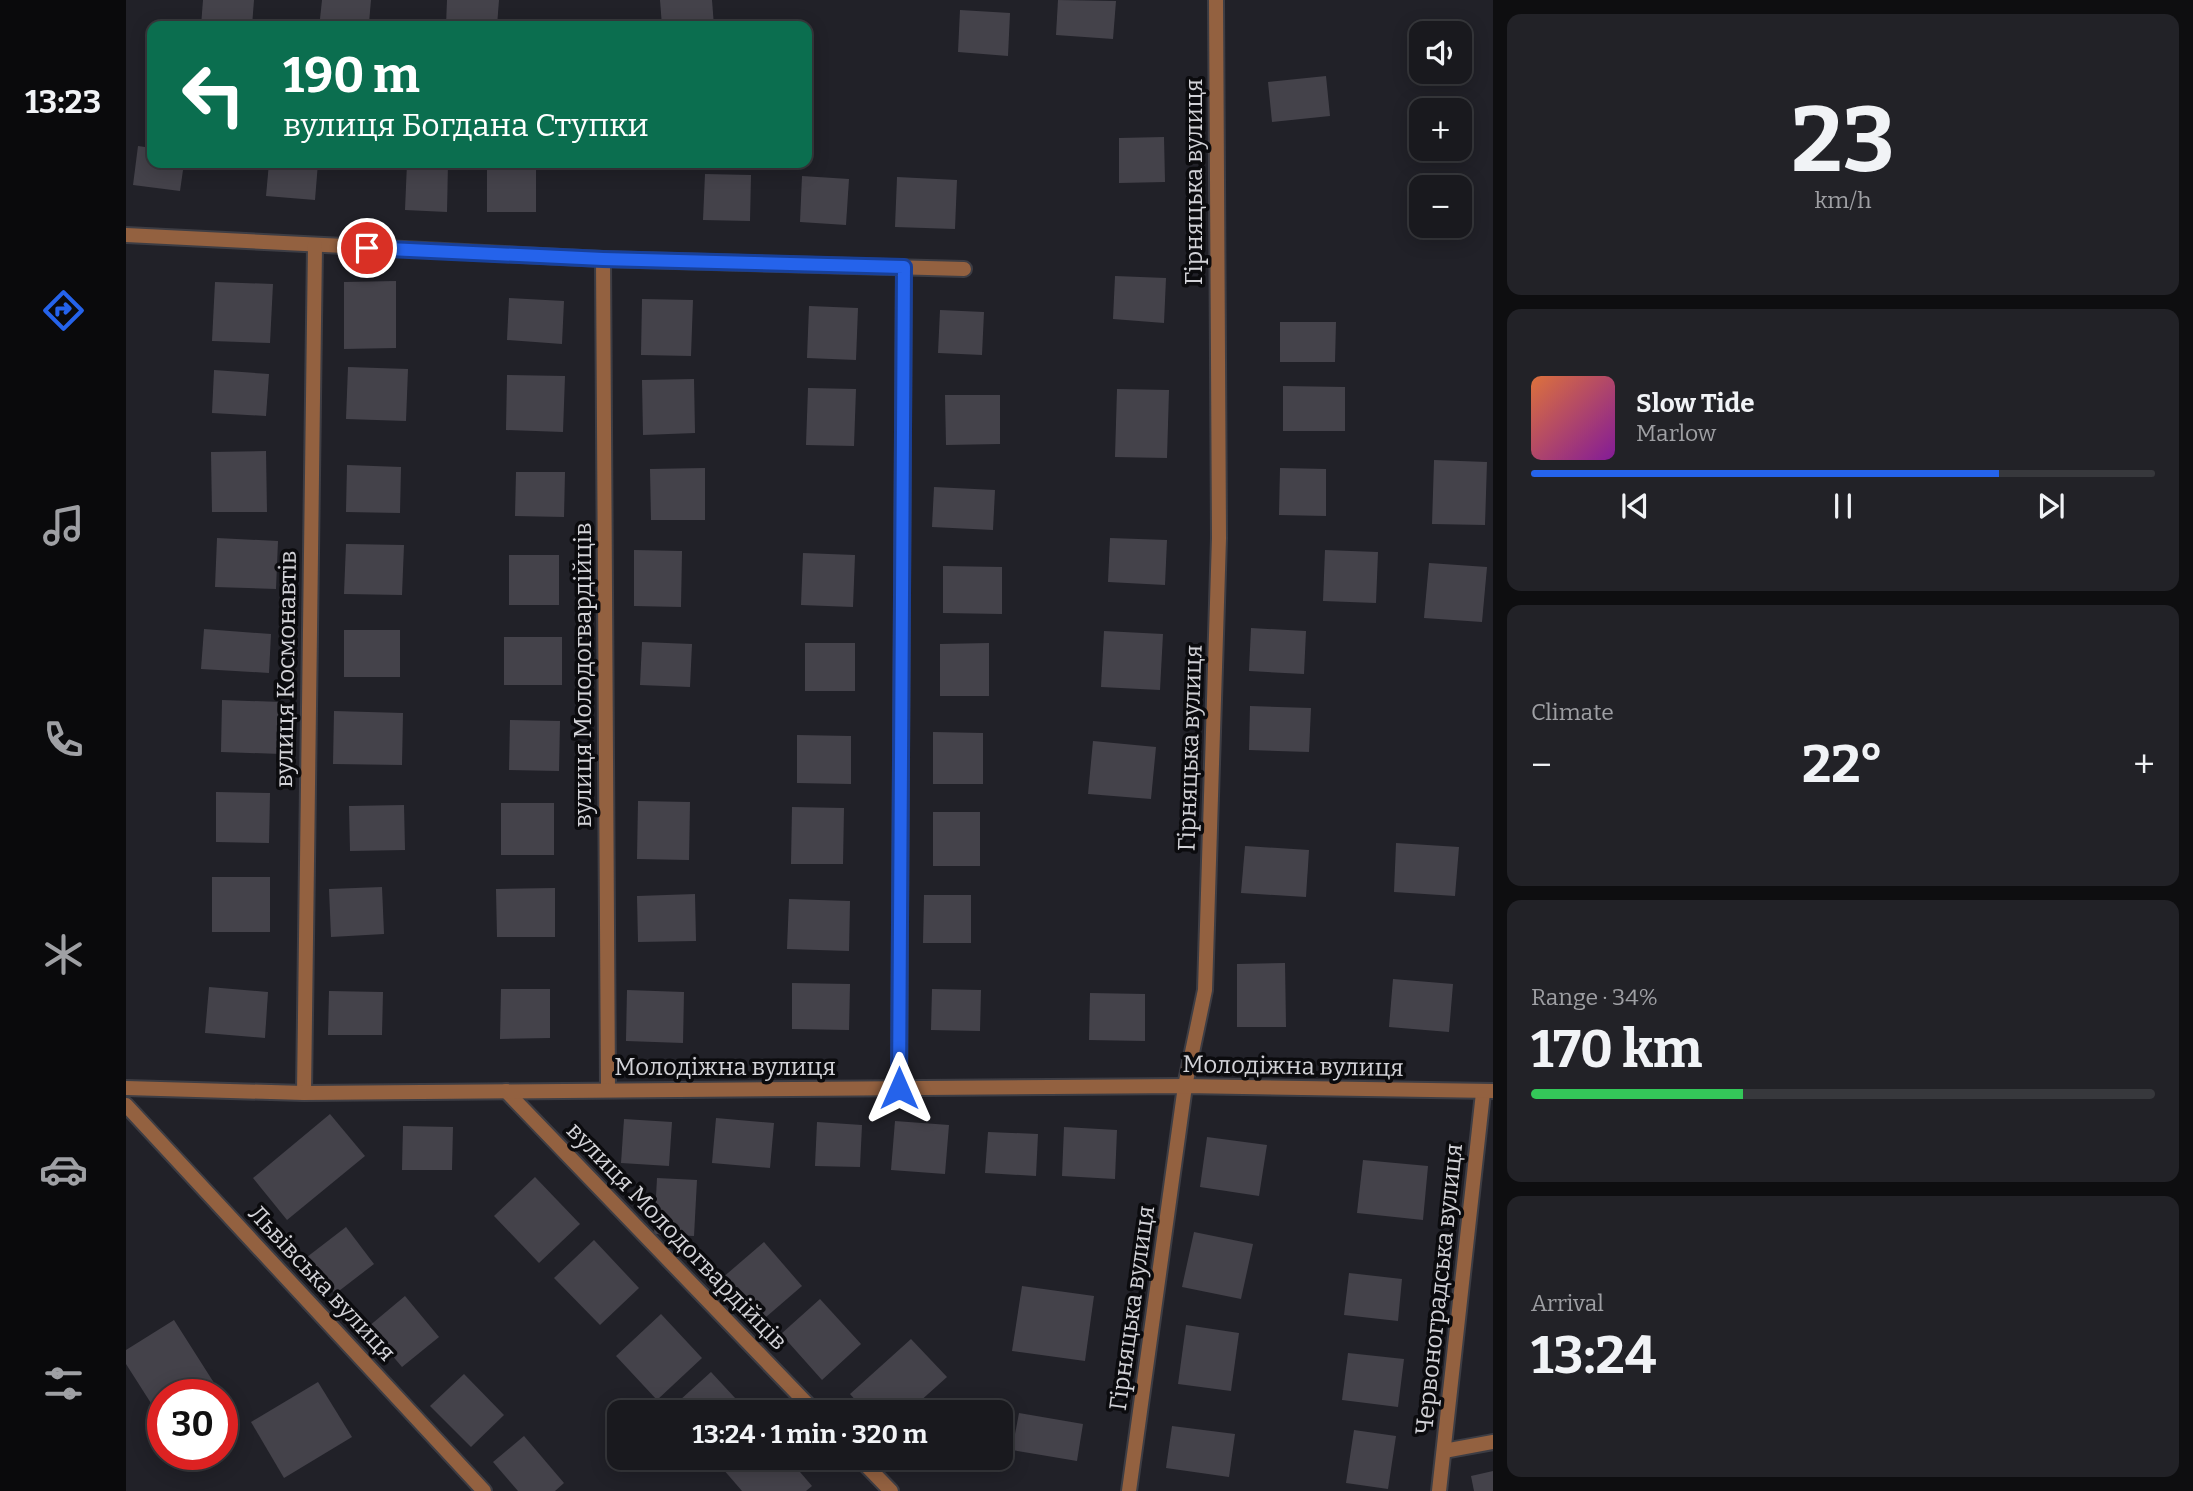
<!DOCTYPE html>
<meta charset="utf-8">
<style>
body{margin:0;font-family:Bitter,serif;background:#222227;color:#f1f3f6;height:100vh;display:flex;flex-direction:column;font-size:26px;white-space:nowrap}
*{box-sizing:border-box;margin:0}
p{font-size:23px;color:#9fa0a4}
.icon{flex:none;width:38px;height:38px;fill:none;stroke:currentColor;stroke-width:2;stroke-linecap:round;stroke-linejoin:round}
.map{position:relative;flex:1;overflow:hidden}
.sheet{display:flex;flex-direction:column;gap:14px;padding:14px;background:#0e0e10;width:700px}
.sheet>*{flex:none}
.banner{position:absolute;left:21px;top:21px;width:665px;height:147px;border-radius:14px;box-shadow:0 4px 18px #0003,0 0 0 2px #37383c;background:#0b6e4f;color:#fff;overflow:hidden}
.tools{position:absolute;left:1283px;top:21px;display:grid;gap:14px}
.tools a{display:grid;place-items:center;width:63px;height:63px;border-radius:14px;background:#19191e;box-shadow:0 4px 18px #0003,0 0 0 2px #37383c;font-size:35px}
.speed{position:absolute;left:21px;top:1379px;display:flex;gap:14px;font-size:35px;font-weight:700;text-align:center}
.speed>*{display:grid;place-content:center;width:91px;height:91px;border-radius:50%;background:#19191e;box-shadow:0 4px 18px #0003,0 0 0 2px #37383c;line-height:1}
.speed .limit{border:10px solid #d22;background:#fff;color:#111}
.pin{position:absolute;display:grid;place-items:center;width:60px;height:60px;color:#fff;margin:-30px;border:4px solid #fff;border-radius:50%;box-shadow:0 2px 7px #0007}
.me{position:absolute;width:77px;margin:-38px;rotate:0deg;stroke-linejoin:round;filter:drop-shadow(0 0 5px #0008)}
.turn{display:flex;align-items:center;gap:24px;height:147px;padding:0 21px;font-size:32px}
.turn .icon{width:91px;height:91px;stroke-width:2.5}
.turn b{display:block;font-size:49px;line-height:60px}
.big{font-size:52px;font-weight:700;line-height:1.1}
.sheet .card{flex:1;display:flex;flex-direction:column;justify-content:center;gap:10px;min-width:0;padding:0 24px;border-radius:14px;background:#222227}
.sheet .dial{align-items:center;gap:0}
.dial b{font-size:91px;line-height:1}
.song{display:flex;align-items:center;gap:21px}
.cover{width:84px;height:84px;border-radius:10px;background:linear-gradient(135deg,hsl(20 70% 55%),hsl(290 70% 35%))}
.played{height:7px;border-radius:4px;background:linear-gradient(90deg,#2563eb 75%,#37383c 75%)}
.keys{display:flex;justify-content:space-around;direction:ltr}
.heat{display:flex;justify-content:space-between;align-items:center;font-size:38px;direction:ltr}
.charge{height:10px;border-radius:5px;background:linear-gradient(90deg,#34c759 34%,#37383c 0)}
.trip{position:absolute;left:481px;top:1400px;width:406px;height:70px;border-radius:14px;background:#19191e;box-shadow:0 4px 18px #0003,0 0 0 2px #37383c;font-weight:700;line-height:70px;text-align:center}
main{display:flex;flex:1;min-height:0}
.tabs{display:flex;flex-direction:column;width:126px;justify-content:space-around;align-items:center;background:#0a0a0c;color:#9fa0a4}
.tabs .icon{width:49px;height:49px}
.tabs .on{color:#2563eb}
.tabs b{font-size:32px;color:#f1f3f6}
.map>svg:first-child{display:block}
.building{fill:#44424a}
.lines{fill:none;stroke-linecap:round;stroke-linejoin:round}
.minor-casing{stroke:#3d3d44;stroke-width:18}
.tertiary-casing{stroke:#3d3d44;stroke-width:18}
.minor{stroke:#936140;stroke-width:14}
.tertiary{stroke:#936140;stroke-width:14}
.route-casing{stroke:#184099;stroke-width:18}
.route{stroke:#2563eb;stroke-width:12}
.labels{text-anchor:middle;stroke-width:7;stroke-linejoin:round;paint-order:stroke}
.street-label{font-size:24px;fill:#d2d2d7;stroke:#0b0b0e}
</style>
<main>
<nav class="tabs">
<b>13:23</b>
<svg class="icon on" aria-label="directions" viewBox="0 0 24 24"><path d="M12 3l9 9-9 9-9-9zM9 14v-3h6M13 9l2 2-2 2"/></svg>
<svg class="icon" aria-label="music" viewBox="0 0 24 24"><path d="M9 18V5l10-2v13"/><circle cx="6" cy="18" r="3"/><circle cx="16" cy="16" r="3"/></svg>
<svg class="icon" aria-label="phone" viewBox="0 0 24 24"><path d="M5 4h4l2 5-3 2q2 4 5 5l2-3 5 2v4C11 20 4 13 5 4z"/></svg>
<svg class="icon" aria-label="climate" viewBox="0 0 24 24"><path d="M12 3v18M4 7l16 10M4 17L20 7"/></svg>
<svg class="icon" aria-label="car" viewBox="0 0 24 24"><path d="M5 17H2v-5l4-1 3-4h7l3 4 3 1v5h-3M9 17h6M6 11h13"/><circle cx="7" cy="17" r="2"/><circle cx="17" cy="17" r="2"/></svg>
<svg class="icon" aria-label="filters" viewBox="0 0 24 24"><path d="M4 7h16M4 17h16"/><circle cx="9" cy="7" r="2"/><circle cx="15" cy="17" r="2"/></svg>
</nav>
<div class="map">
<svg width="1367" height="1491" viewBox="0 0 1367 1491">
<rect width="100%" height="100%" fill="#212128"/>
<g class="building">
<path d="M77,0H128L126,26H75Z"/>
<path d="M196,0H245L243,23L194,19Z"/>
<path d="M321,0H373L371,26H320Z"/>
<path d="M534,0H586L588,26H536Z"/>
<path d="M932,0L990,1L987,39L930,35Z"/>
<path d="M834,10L884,13L882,56L832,52Z"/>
<path d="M515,19V26H473V21Z"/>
<path d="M1200,76L1204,116L1146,122L1142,82Z"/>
<path d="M1038,137L1039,182L993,183V138Z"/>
<path d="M12,146L26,148V163H58L54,191L7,185Z"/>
<path d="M143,163H192L189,200L140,196Z"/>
<path d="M281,163H322L321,212L279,210Z"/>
<rect x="361" y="163" width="49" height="49"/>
<path d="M579,174L625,175L624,221L577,220Z"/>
<path d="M676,176L723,179L720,225L674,222Z"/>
<path d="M771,177L831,180L829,229L769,227Z"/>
<path d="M989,276L1040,278L1038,323L987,319Z"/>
<path d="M270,281V348L218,349V282Z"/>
<path d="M89,282L147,284L144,343L86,341Z"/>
<path d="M383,298L438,301L436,344L381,340Z"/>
<path d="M516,299L567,300L565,356L515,355Z"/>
<path d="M683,306L732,308L730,360L681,358Z"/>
<path d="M814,310L858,312L856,355L812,353Z"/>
<path d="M1154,322H1210L1209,362H1154Z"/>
<path d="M222,367L282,369L280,421L220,419Z"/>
<path d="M88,370L143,374L140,416L86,413Z"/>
<path d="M381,375L439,376L437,432L380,430Z"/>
<path d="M568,379L569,433L517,435L516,380Z"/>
<path d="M1157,386L1219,387V431H1157Z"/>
<path d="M682,388L730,389L728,446L680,445Z"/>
<path d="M991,389L1043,390L1041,458L989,457Z"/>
<path d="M819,395H874V444L820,445Z"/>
<path d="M140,451L141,512H86L85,452Z"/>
<path d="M1308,460L1361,462L1359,525L1306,524Z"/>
<path d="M221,465L275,467L274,513L220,512Z"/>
<path d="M579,468V520H525L524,469Z"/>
<path d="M1154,468L1200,469V516L1153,515Z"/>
<path d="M390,472H439L438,517L389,516Z"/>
<path d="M808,487L869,490L867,530L806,527Z"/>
<path d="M91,538L152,541L150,589L89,587Z"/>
<path d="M984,538L1041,540L1039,585L982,582Z"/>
<path d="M220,544L278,545L276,595L218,594Z"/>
<path d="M508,550L556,551L555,607L508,606Z"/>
<path d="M1199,550L1252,552L1250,603L1197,601Z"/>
<path d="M677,553L729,555L727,607L675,605Z"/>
<rect x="383" y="555" width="50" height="50"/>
<path d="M1303,563L1361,567L1356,622L1298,618Z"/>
<path d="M817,566L876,567V614L817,613Z"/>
<path d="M1125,628L1180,631L1178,674L1123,671Z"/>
<path d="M78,629L145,634L143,673L75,669Z"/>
<rect x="218" y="630" width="56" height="47"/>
<path d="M978,631L1037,634L1034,690L975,687Z"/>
<rect x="378" y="637" width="58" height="48"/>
<path d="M516,642L566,644L564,687L514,685Z"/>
<rect x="679" y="643" width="50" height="48"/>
<path d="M863,643V696H814V644Z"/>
<path d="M96,700L156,702L155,754L95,752Z"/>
<path d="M1124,706L1185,708L1183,752L1123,750Z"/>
<path d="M208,711L277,713L276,765L207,764Z"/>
<path d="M384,720L434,721L433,771L383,770Z"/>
<path d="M807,732L857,733V784H807Z"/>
<path d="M671,735L725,736V784L671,783Z"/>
<path d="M967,741L1030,747L1025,799L962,794Z"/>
<path d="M90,792L144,793L143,843L90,842Z"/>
<path d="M512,801L564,802L563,860L511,859Z"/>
<rect x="375" y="803" width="53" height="52"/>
<path d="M278,805L279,850L224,851L223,806Z"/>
<path d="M666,807L718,808L717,864H665Z"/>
<rect x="807" y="812" width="47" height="54"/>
<path d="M1270,843L1333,847L1329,896L1268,892Z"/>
<path d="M1119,846L1183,850L1180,897L1115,893Z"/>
<rect x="86" y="877" width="58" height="55"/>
<path d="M256,887L258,934L205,937L203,889Z"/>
<path d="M429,888V937H371L370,889Z"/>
<path d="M569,894L570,941L512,942L511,896Z"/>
<path d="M798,895H845V943H797Z"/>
<path d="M663,899L724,901L723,951L661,949Z"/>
<path d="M1159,963L1160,1027H1111V964Z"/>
<path d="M1267,979L1327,984L1323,1032L1263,1027Z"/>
<path d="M666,983L724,984L723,1030L666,1029Z"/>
<path d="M83,987L142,992L139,1038L79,1033Z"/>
<path d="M375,989H424V1038L374,1039Z"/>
<path d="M806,989L855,990L854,1031L805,1030Z"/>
<path d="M501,990L558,992L557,1043L500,1041Z"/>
<path d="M203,991L257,992L256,1035H202Z"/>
<path d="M964,993L1019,994V1041L963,1040Z"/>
<path d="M204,1114L239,1156L161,1220L127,1178Z"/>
<path d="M590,1118L648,1123L644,1168L586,1163Z"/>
<path d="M498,1119L546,1122L543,1166L495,1163Z"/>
<path d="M769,1121L823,1125L819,1174L765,1170Z"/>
<path d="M691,1122L736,1125L734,1167L689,1166Z"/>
<path d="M277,1126L327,1127L326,1170H276Z"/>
<path d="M938,1127L991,1130L989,1179L936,1176Z"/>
<path d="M862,1132L912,1134L910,1176L859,1173Z"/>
<path d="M1081,1137L1141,1145L1133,1196L1074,1187Z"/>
<path d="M1237,1160L1302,1166L1297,1220L1231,1213Z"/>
<path d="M409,1177L454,1224L413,1263L368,1216Z"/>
<path d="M531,1178L571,1180L568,1236L528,1234Z"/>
<path d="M220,1227L248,1264L209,1294L181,1257Z"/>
<path d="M1068,1232L1127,1244L1115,1299L1056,1287Z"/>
<path d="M468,1240L513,1288L474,1325L428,1278Z"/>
<path d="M638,1242L676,1286L633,1323L595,1279Z"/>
<path d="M1223,1273L1276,1279L1272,1321L1218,1315Z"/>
<path d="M896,1286L968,1296L959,1361L886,1351Z"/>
<path d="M279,1296L313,1337L276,1367L242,1327Z"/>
<path d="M694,1299L735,1344L696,1380L655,1334Z"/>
<path d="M535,1314L576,1358L531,1400L490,1356Z"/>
<path d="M48,1320L90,1386L75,1395H37V1422L0,1364V1350Z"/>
<path d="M1060,1325L1113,1333L1105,1391L1052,1384Z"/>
<path d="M785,1339L821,1377L782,1412H740L724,1394Z"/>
<path d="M1222,1353L1278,1359L1272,1407L1216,1400Z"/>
<path d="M585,1372L622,1412H545L543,1410Z"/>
<path d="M338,1374L378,1415L345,1447L304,1406Z"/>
<path d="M192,1382L226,1437L158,1478L125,1422Z"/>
<path d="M893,1413L957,1424L951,1461L886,1450Z"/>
<path d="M1046,1426L1109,1434L1103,1477L1040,1468Z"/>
<path d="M1228,1430L1270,1436L1262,1489L1220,1483Z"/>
<path d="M398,1436L438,1483L429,1491H392L367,1462Z"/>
<path d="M611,1458H662L686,1486L680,1491H616L597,1469Z"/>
<path d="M1367,1471V1491H1348L1345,1476Z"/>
</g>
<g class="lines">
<defs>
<g id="minor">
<path d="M0,235L477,259L838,269"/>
<path d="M477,259L482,1090"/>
<path d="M773,1088L778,267"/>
<path d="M380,1091L689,1412"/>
<path d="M178,1093L189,245"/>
<path d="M0,1105L358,1491"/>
<path d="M1318,1451L1367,1442"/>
<path d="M733,1458L765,1491"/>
<path d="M1003,1491L1059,1086L1079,990L1093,538L1090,0"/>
<path d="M1313,1491L1357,1093"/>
</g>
<path id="tertiary" d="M0,1088L178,1093L1059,1086L1367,1091"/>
</defs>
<use href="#minor" class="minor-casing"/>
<use href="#tertiary" class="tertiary-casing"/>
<use href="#minor" class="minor"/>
<use href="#tertiary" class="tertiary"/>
</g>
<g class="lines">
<defs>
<path id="route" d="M241,248L477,259L778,267L773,1088"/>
</defs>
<use href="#route" class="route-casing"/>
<use href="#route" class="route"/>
</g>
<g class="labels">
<g class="street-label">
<text transform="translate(1068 182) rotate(-90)" y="8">Гірняцька вулиця</text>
<text transform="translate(160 669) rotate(-89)" y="8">вулиця Космонавтів</text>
<text transform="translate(457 675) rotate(-90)" y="8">вулиця Молодогвардійців</text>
<text transform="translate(1064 748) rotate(-88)" y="8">Гірняцька вулиця</text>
<text transform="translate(1167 1066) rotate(1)" y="8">Молодіжна вулиця</text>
<text x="599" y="1075">Молодіжна вулиця</text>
<text transform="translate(551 1236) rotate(46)" y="8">вулиця Молодогвардійців</text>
<text transform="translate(196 1283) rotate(47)" y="8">Львівська вулиця</text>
<text transform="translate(1313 1289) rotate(-84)" y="8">Червоноградська вулиця</text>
<text transform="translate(1006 1308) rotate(-82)" y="8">Гірняцька вулиця</text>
</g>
</g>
</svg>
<div class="tools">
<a><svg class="icon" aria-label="sound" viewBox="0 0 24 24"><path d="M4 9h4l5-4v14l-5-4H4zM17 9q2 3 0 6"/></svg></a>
<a>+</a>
<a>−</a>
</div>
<div class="speed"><div class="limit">30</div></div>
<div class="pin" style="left:241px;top:248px;background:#d93025"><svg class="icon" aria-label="arrive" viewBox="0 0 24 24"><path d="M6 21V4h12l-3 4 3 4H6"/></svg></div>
<svg class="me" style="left:773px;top:1088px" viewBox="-20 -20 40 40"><path d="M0-17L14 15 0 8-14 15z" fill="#2563eb" stroke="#fff" stroke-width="4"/></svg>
<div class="trip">13:24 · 1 min · 320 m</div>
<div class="banner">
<div class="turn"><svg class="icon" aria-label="left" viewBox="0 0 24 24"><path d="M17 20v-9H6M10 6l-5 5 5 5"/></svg><div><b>190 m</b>вулиця Богдана Ступки</div></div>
</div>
</div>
<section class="sheet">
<div class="card dial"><b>23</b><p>km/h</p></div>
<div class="card">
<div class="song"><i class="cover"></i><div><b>Slow Tide</b><p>Marlow</p></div></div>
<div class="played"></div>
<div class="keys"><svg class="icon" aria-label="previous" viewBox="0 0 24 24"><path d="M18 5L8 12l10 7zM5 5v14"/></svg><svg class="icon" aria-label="pause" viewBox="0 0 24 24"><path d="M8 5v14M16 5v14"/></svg><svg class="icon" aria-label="next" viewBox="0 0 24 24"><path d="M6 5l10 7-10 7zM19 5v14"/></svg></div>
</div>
<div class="card"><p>Climate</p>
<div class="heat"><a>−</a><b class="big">22°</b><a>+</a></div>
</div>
<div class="card"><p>Range · 34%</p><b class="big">170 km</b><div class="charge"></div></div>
<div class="card"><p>Arrival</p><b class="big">13:24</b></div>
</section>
</main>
